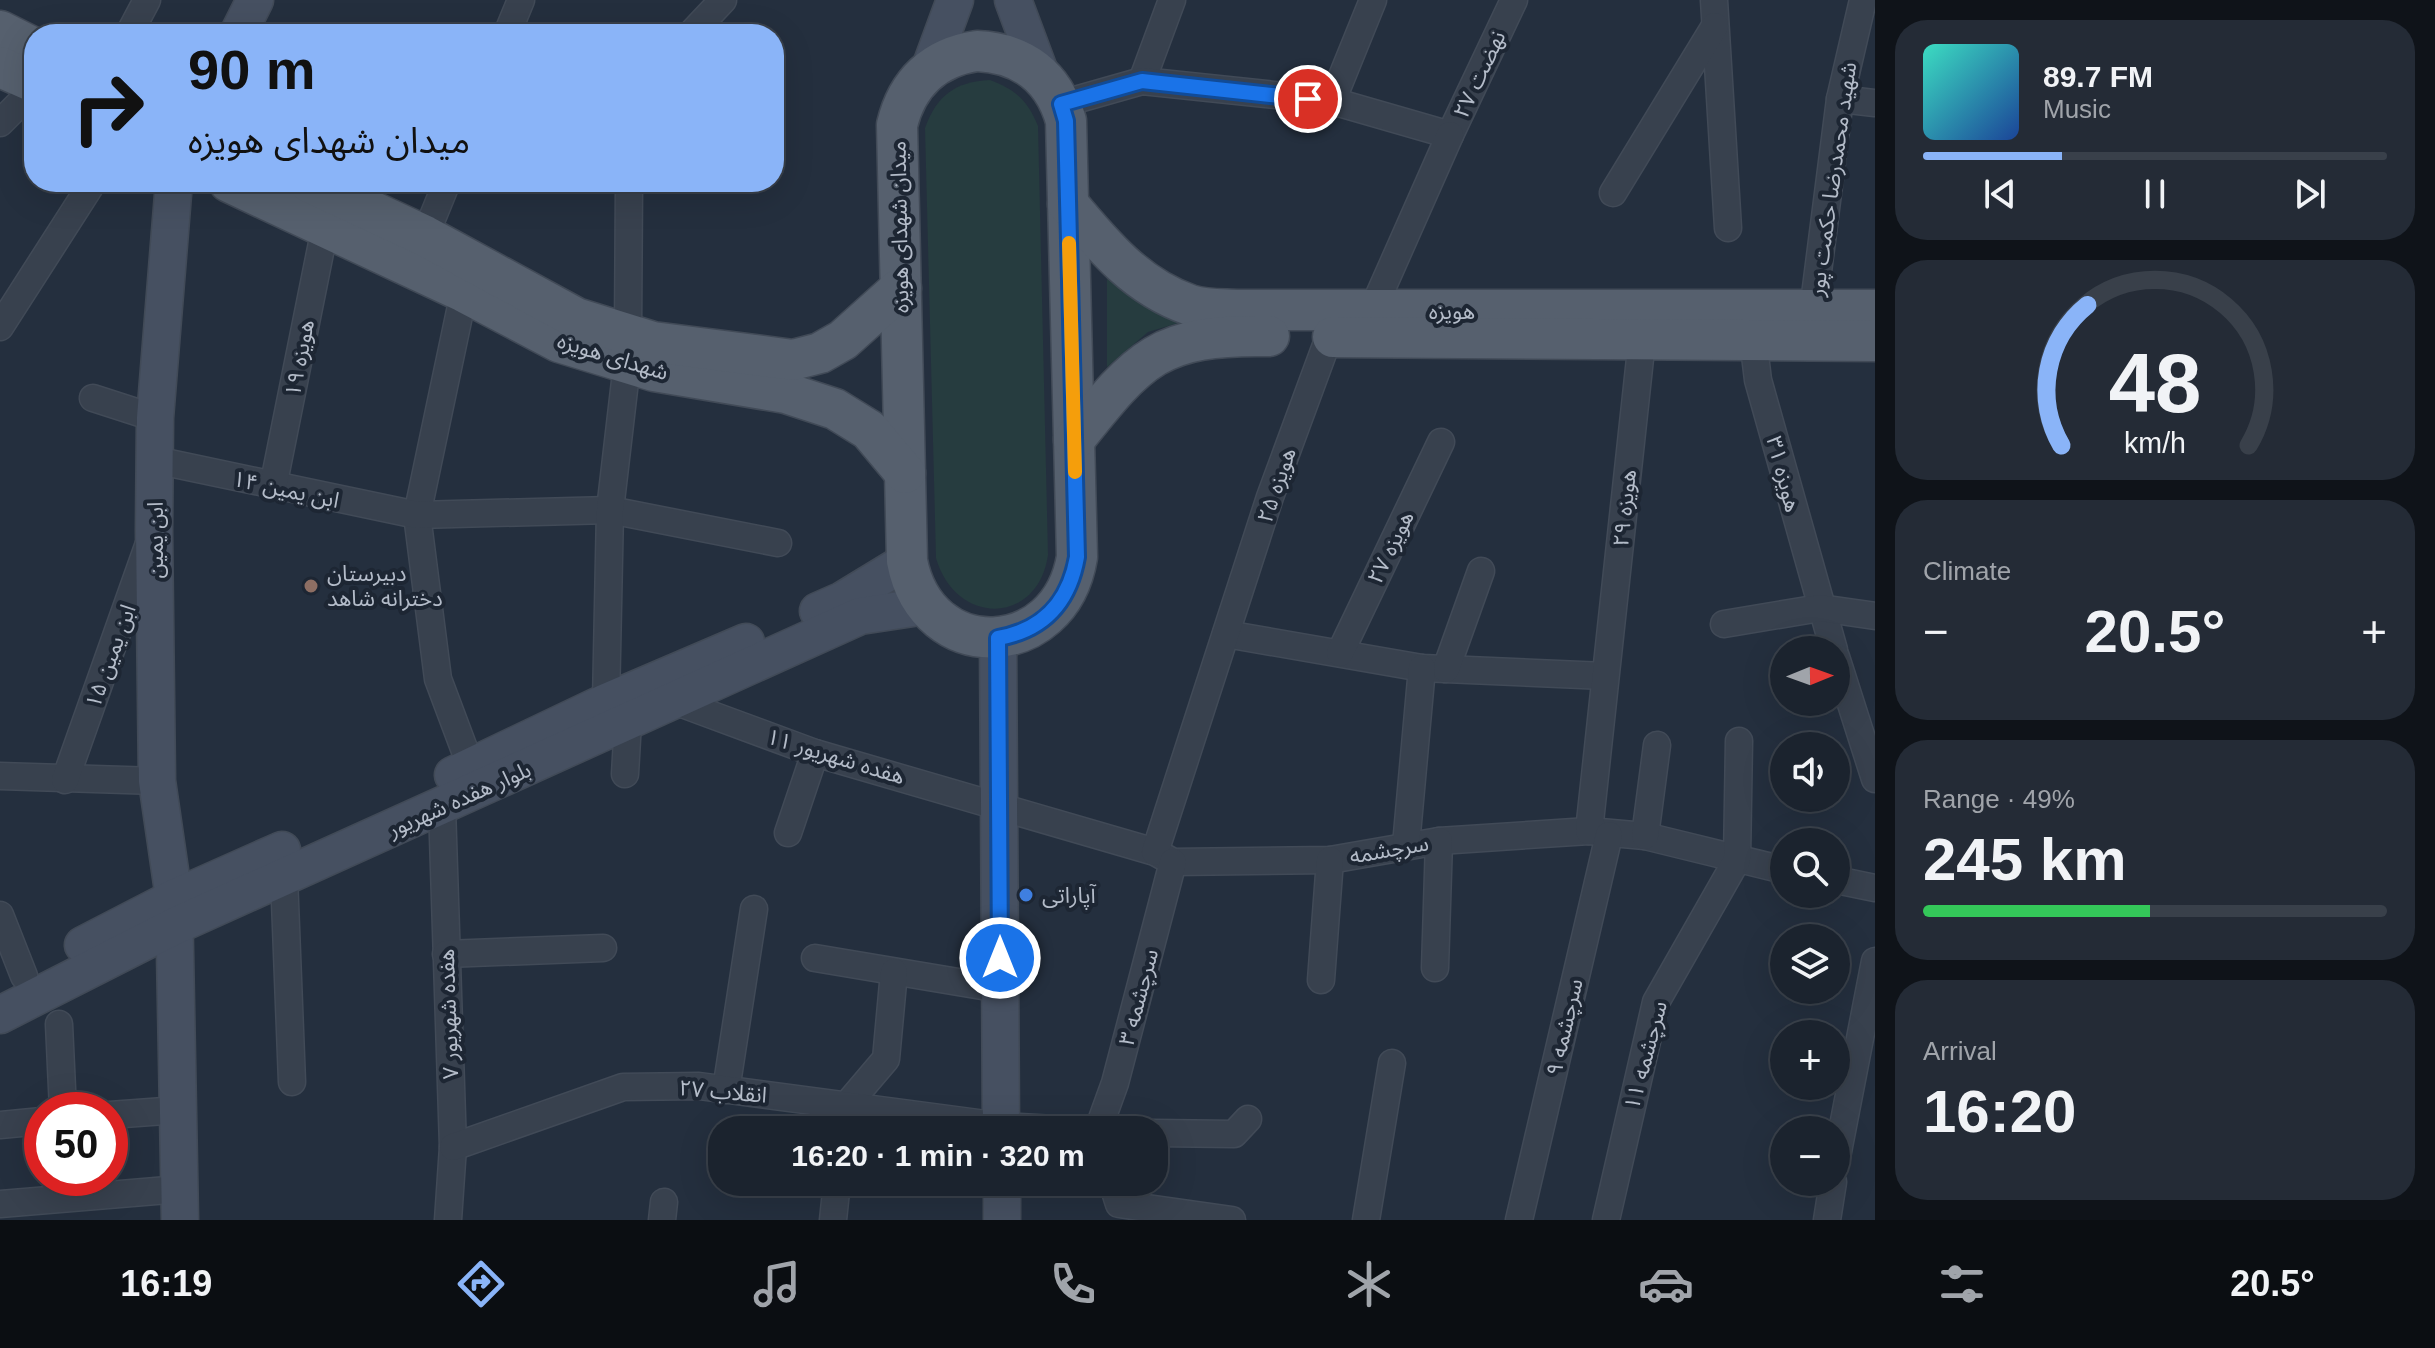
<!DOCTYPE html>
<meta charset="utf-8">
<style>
body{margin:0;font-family:Arial,"Noto Sans Arabic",sans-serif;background:#242b36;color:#f1f3f6;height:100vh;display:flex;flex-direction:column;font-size:30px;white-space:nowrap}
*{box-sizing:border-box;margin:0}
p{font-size:26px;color:#a0a4aa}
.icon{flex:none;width:44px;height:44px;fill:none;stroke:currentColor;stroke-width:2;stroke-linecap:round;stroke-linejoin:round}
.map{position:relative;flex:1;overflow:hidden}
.drawer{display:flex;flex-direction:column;gap:20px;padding:20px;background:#0f1319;width:560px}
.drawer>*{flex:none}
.banner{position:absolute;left:24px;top:24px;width:760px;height:168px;border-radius:32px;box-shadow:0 8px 32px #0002,0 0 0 2px #39404a;background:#8ab4f8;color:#111;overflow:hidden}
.needle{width:52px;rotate:89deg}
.fabs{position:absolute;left:1770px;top:636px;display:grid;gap:16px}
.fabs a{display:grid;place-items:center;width:80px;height:80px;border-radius:50%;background:#1b232e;box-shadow:0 8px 32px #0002,0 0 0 2px #39404a;font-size:40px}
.speed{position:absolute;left:24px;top:1092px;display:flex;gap:16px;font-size:40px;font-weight:700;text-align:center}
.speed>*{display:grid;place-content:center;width:104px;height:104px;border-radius:50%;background:#1b232e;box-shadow:0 8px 32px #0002,0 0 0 2px #39404a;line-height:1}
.speed .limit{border:12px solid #d22;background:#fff;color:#111}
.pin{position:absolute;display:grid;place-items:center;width:68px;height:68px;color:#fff;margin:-34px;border:4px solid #fff;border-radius:50%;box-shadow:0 2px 8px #0007}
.me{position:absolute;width:88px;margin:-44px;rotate:0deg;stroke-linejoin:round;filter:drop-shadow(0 0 6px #0008)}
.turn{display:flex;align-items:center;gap:28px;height:168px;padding:0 32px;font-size:36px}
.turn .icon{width:104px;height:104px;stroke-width:2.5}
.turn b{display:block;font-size:56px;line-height:68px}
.big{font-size:60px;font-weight:600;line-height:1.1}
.drawer .tile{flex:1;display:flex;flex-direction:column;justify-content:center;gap:12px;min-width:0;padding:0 28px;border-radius:32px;background:#242b36}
.drawer .dial{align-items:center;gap:0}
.dial svg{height:208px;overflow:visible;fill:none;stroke:#39404a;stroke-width:7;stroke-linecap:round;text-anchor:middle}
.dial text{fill:#f1f3f6;stroke:none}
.song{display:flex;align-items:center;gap:24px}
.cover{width:96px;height:96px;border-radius:12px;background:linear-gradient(135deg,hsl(170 70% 55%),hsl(220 70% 35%))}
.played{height:8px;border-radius:4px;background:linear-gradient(90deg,#8ab4f8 30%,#39404a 30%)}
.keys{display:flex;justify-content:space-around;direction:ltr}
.heat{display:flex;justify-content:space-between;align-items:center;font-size:44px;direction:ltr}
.charge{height:12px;border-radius:6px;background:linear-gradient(90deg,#34c759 49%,#39404a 0)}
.trip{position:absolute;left:708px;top:1116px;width:460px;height:80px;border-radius:32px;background:#1b232e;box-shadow:0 8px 32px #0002,0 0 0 2px #39404a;font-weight:600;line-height:80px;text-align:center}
.dock{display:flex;height:128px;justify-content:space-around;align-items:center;background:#0b0e12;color:#a0a4aa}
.dock .icon{width:56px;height:56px}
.dock .selected{color:#8ab4f8}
.dock b{font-size:36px;color:#f1f3f6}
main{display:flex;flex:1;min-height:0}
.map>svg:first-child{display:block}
.green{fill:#263c3f}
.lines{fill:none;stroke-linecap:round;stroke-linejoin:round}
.street-casing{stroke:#414a57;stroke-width:29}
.secondary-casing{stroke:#414a57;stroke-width:39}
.primary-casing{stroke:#414a57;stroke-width:43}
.street{stroke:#38414e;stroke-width:26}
.secondary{stroke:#465061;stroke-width:36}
.primary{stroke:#56606e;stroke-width:40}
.route-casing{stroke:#114b97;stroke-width:20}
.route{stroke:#1a73e8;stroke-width:14}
.slow{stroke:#f59e0b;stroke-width:14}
.education-dot{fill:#8d6e63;stroke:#1d2633;stroke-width:3}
.shop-dot{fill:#3f7fe0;stroke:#1d2633;stroke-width:3}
.labels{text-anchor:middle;stroke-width:8;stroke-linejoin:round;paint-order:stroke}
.street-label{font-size:22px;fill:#b4bcc9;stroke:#1d2633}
.poi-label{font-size:22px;fill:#b4bcc9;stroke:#1d2633;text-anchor:start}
</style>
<main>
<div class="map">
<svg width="1875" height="1220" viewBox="0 0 1875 1220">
<rect width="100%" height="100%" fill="#242f3e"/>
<g class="green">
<path d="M990,80C1016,90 1027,100 1038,126L1048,555C1038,625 956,627 936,558L925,128C937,95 955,82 990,80Z"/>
<path d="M1107,279L1142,304L1185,321L1148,332L1107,367Z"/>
</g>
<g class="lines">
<defs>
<g id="street">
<path d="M1714,0L1728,228"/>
<path d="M129,34L147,0"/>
<path d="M507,34L521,0"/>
<path d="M691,34L723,0"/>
<path d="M1142,81L1172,0"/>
<path d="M1840,99L1875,103"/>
<path d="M1332,101L1373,0"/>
<path d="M1061,104L1142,81L1332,101L1450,135L1514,0"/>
<path d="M0,123L34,89"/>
<path d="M1613,193L1715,26"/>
<path d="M425,236L447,182"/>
<path d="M464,292L417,515L438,679L471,767"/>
<path d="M1372,311L1450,135"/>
<path d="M1813,311L1840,99L1863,0"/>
<path d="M0,327L93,182"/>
<path d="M628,334L629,182"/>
<path d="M1753,339L1758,380L1834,650"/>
<path d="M93,398L155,418"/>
<path d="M155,460L417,515L610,510L778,543"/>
<path d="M273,487L325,228"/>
<path d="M1724,624L1820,608L1875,616"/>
<path d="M1226,634L1422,668L1605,676"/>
<path d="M1340,653L1441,442"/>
<path d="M1836,657L1875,779"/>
<path d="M1446,669L1481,571"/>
<path d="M674,701L815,753L1155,852L1173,862L1330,860L1439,841L1589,831L1645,836L1784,870"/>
<path d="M606,702L610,510L627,364"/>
<path d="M625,774L628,722"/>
<path d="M0,776L157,781"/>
<path d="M65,780L148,546"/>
<path d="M442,807L453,1147L448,1220"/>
<path d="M1589,831L1642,340"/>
<path d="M788,833L815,753"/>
<path d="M1645,836L1657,745"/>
<path d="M1406,845L1422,668"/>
<path d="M1155,852L1270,497L1329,337"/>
<path d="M284,876L292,1082"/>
<path d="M1836,880L1875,888"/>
<path d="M0,915L24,976"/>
<path d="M446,954L603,948"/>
<path d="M815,958L1000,989"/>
<path d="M1435,968L1439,841"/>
<path d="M1321,980L1330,860"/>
<path d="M59,1024L63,1110"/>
<path d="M726,1090L754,909"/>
<path d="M110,1115L178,1110"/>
<path d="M0,1125L42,1121"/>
<path d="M843,1130L846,1106L886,1059L894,972"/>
<path d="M1098,1130L1115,1083L1173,862"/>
<path d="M1154,1133L1234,1134L1248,1119"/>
<path d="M453,1147L623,1087L699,1086L1001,1126L1071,1130"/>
<path d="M1836,1162L1875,961"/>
<path d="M1112,1182L1119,1204L1232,1220"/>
<path d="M0,1204L180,1189"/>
<path d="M662,1220L664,1202"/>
<path d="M833,1220L837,1182"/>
<path d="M1366,1220L1392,1063"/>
<path d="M1519,1220L1609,835"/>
<path d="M1606,1220L1656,1002L1737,860L1739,741"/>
<path d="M1827,1220L1833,1182"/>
</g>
<g id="secondary">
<path d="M1013,0L1041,75"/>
<path d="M238,34L255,0"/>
<path d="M930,68L955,0"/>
<path d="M174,182L155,418L154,531L157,781L174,898L180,1220"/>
<path d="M818,611L843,600L907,561"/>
<path d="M998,638L1001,1130"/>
<path d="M453,775L606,702L746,642"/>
<path d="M83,945L174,898L282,850"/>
<path d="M0,1015L175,926L860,616L926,606"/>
<path d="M1002,1182V1220"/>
</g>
<g id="primary">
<path d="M0,31L34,48"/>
<path d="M977,51C1023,53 1054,77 1066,121L1077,557C1060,661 927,666 907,561L897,125C907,83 934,57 977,51Z"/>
<path d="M0,67L34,82"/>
<path d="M229,182L464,292L559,342L654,371L786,393L835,409L869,430L905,473"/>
<path d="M309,182L425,236L576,318L653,342L793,360L820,353L843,340L901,288"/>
<path d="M1068,204C1103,246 1137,287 1190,305C1205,310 1224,309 1239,310H1875"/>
<path d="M1333,337L1875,341"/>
<path d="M1074,440C1140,357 1159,334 1269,336"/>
</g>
</defs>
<use href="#street" class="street-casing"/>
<use href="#secondary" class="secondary-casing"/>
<use href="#primary" class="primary-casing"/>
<use href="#street" class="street"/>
<use href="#secondary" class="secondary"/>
<use href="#primary" class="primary"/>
</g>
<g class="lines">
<defs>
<path id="route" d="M1000,958L998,638C1044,630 1069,602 1077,557L1066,121L1061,104L1142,81L1308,99"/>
</defs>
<use href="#route" class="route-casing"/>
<use href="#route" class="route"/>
<path class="slow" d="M1069,243L1075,472"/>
</g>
<circle class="education-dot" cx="311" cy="586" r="8"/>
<circle class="shop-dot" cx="1026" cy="895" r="8"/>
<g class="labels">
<g class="street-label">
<text transform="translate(1479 74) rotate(-65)" y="8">نهضت ۲۷</text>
<text transform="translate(1832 179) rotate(-82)" y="8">شهید محمدرضا حکمت پور</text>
<text transform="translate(899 227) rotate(-91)" y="8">میدان شهدای هویزه</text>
<text x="1452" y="319">هویزه</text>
<text transform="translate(613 356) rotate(17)" y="8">شهدای هویزه</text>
<text transform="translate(299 358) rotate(-79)" y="8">هویزه ۱۹</text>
<text transform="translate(1784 474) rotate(75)" y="8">هویزه ۳۱</text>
<text transform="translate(1276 485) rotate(-71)" y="8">هویزه ۲۵</text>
<text transform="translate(286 489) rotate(12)" y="8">ابن یمین ۱۴</text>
<text transform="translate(1624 508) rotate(-84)" y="8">هویزه ۲۹</text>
<text transform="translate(155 540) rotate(-90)" y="8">ابن یمین</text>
<text transform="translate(1390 547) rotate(-64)" y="8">هویزه ۲۷</text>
<text transform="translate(110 656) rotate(-70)" y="8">ابن یمین ۱۵</text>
<text transform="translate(836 756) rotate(17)" y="8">هفده شهریور ۱۱</text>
<text transform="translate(459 799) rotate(-24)" y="8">بلوار هفده شهریور</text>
<text transform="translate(1389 849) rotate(-10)" y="8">سرچشمه</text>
<text transform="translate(1138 997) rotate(-75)" y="8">سرچشمه ۳</text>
<text transform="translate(448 1014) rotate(-92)" y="8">هفده شهریور ۷</text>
<text transform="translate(1564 1027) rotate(-77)" y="8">سرچشمه ۹</text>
<text transform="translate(1645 1055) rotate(-75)" y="8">سرچشمه ۱۱</text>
<text transform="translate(723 1091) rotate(5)" y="8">انقلاب ۲۷</text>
</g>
<g class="poi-label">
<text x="327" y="581">دبیرستان<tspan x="327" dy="25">دخترانه شاهد</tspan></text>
<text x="1042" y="903">آپاراتی</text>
</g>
</g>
</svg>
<div class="fabs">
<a><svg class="needle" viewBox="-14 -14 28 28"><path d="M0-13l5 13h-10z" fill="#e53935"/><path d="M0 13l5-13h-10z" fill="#a0a4aa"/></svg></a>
<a><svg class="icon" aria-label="sound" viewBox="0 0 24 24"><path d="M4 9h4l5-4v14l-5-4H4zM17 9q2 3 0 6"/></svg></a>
<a><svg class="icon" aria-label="search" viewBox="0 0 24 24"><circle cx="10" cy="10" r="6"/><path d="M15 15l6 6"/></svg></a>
<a><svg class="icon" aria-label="layers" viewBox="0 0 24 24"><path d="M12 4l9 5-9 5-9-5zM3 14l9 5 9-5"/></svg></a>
<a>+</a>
<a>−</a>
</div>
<div class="speed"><div class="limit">50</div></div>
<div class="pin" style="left:1308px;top:99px;background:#d93025"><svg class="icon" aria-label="arrive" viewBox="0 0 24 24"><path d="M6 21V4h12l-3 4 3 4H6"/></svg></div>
<svg class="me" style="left:1000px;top:958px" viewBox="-20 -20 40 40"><circle r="17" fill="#1a73e8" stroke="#fff" stroke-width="3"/><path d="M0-11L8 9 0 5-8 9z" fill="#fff"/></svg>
<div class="trip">16:20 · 1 min · 320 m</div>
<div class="banner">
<div class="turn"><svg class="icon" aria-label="right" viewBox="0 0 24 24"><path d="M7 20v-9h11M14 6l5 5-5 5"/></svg><div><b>90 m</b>میدان شهدای هویزه</div></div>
</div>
</div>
<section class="drawer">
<div class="tile">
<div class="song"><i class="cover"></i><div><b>89.7 FM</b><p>Music</p></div></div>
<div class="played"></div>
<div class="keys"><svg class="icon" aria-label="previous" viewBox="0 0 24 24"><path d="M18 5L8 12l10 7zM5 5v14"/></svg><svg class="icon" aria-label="pause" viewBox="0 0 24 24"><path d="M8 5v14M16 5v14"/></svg><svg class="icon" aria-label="next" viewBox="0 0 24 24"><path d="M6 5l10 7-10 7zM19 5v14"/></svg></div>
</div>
<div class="tile dial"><svg viewBox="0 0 100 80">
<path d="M14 69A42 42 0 1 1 86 69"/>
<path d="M14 69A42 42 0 0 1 24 15" stroke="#8ab4f8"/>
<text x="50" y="56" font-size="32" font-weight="700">48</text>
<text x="50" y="72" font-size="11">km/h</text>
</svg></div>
<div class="tile"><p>Climate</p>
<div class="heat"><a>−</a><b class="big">20.5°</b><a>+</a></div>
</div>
<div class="tile"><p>Range · 49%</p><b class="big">245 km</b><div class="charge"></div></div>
<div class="tile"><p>Arrival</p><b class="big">16:20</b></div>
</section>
</main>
<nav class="dock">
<b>16:19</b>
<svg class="icon selected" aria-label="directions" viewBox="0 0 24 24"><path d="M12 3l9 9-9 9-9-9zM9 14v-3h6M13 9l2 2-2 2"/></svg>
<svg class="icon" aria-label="music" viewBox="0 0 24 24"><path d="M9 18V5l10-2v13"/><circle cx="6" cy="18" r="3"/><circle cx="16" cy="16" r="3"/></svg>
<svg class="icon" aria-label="phone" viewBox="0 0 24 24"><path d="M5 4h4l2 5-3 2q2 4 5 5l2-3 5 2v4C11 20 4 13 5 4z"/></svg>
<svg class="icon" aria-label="climate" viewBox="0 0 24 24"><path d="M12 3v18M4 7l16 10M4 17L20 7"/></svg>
<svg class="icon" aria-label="car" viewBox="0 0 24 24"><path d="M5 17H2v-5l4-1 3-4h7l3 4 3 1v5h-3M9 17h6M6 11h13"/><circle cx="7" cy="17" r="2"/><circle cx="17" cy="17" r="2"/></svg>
<svg class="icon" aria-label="filters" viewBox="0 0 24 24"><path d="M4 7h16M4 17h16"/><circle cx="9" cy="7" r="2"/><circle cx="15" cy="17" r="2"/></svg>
<b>20.5°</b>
</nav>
